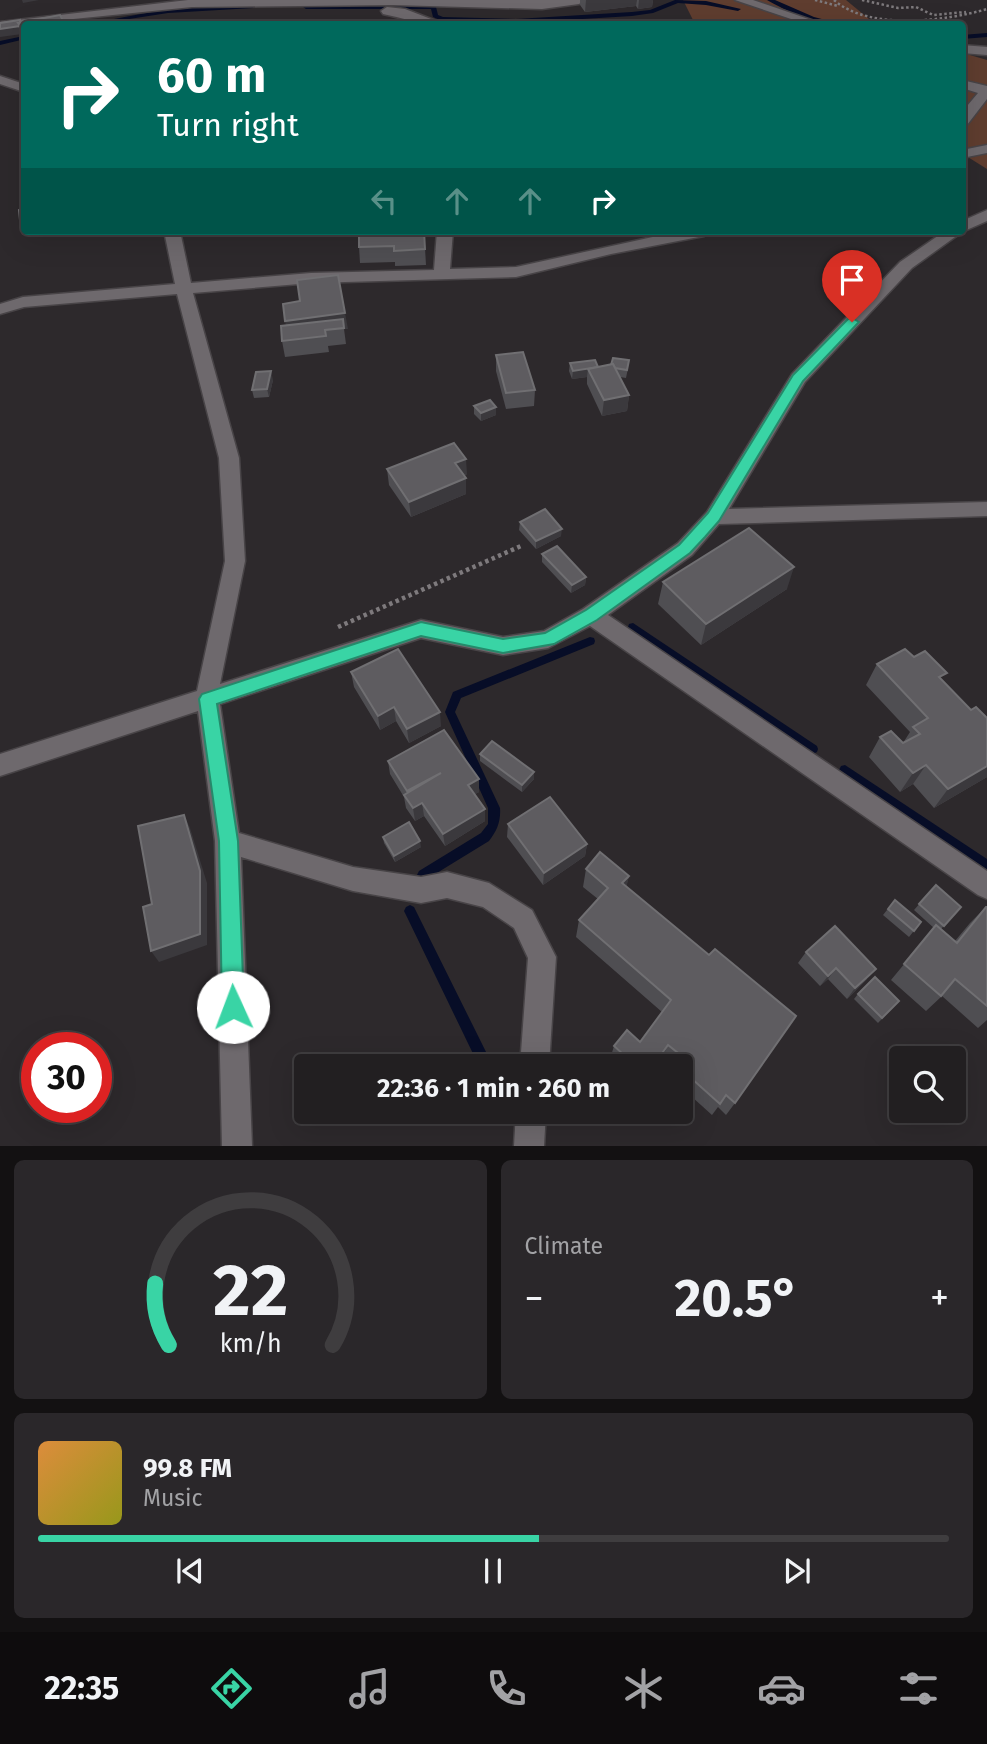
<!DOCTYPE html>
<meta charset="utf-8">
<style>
body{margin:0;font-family:"Fira Sans",sans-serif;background:#2a272a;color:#f1f3f6;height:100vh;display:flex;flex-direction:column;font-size:26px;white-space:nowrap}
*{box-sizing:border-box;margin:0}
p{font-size:23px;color:#a2a2a5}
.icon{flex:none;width:38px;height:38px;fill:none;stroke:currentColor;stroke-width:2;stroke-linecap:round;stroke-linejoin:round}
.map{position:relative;height:1146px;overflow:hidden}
.panel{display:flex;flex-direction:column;gap:14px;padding:14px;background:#131112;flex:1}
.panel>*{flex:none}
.banner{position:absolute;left:21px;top:21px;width:945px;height:214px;border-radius:7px;box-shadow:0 7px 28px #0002,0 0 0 2px #3f3d3f;background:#00695c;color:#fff;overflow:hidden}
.fabs{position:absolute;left:889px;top:1046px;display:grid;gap:14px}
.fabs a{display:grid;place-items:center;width:77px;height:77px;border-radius:7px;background:#221f21;box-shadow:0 7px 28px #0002,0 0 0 2px #3f3d3f;font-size:35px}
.speed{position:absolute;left:21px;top:1032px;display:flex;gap:14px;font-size:35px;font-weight:700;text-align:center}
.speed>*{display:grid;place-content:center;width:91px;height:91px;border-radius:50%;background:#221f21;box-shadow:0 7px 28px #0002,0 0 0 2px #3f3d3f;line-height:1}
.speed .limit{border:10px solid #d22;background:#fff;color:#111}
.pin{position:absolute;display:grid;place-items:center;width:60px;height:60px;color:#fff;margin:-72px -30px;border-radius:50% 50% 50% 0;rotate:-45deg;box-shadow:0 0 7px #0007}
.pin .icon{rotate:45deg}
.me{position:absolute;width:77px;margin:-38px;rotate:358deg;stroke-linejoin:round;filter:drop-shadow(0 0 5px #0008)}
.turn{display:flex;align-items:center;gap:24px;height:147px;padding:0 21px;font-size:32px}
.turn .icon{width:91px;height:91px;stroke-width:2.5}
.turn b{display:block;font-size:49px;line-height:60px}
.lanes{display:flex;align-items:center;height:66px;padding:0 21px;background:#0003;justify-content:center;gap:35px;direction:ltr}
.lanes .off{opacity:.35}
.big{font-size:52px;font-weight:700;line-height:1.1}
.panel .widget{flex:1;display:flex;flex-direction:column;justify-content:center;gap:10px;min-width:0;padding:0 24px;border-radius:10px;background:#2a272a}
.panel .dial{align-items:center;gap:0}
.dial svg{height:182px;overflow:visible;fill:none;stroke:#3f3d3f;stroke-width:7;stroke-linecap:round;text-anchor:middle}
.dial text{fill:#f1f3f6;stroke:none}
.song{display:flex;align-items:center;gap:21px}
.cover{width:84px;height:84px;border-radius:10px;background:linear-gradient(135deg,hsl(30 70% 55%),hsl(60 70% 35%))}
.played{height:7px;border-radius:4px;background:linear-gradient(90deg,#39d4a5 55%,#3f3d3f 55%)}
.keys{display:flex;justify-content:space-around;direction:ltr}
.heat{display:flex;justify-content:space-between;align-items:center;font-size:38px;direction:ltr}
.panel .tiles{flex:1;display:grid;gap:14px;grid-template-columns:1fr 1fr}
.widget:last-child{grid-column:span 2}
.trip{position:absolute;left:294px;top:1054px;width:399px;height:70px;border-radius:7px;background:#221f21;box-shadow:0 7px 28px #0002,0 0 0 2px #3f3d3f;font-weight:700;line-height:70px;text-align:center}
.tab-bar{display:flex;height:112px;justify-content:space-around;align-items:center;background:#0e0c0d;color:#a2a2a5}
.tab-bar .icon{width:49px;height:49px}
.tab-bar .active{color:#39d4a5}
.tab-bar b{font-size:32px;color:#f1f3f6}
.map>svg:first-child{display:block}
.green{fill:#5f3d2f}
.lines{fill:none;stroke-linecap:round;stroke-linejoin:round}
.stream{fill:#070d27;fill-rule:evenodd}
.minor-casing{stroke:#484447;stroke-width:3}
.path-far1{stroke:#7e7a7d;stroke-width:2.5;stroke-dasharray:2.5 2.5;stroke-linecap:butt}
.path{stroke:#7e7a7d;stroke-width:4.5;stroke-dasharray:3.5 3.5;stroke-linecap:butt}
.minor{fill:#6e696d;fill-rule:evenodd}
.wall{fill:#4f4e52}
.shaded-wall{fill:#3b393d}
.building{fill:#5e5c60;stroke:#706f72;stroke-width:2}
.route{fill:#39d4a5;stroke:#258a6b;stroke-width:2}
</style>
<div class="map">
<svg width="987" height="1146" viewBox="0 0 987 1146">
<rect width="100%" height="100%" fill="#2d292c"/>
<g class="green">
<path d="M683,0H846L875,24H695Z"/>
<path d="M963,53L987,60V169L963,154Z"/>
</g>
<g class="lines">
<g class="stream">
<path d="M675,0L706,1L741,9L738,11L706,5L678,3L653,13L632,16L516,23L442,21L433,17L431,9H306L303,7L306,5H430L436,7L438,15L443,17L516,19L632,12L650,10Z"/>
<path d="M767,0H775L814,17L841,24C819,26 786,11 767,0Z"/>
<path d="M251,5L253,6V8L168,13L97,24H87L168,9Z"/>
<path d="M987,33V37L962,39V35Z"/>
<path d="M19,37L22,39L21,40L0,45V41Z"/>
<path d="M633,623L817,746L818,749L817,752L813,754L809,752L629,630L628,627L629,624Z"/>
<path d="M590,637L594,638L595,641L594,644L461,698L455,712L500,808C501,821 497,831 489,841L427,879L423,881L419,879L417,875L419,871L481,833L488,824V808L445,712L453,692Z"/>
<path d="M845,765L987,859V872L841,774L839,770L841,766Z"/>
<path d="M410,905L414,907L493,1066H479L406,915L404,911L406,907Z"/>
<path d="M501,1111H516V1112L514,1117L509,1119L504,1117Z"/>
</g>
<defs>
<g id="minor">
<path d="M188,0H585L579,4L542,9L393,5L192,7L24,24V27L0,30V22Z"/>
<path d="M735,0H753L823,24H806Z"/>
<path d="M387,7L405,9L444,24C424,26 403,18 383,14L381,11Z"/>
<path d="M962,45L987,47V55L962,53Z"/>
<path d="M0,76L24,84V92L0,84Z"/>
<path d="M962,80L987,86V99L967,125L962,126V112L978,93L962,88Z"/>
<path d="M987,145V153L962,158V150Z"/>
<path d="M987,210V221L962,232L912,268L805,382L729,509L987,502V516L719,524L692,555L608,615L987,871V899L978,895L590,626L548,648L503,655L421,638L220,704L239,833L353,867L421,877L447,872L489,883L532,910L556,957L549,1066H520L528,958L514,928L483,907L447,898L421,903L353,891L241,857L252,1146H222L215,841L198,711L0,776V754L197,691L225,561L219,458L177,294L24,307L0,314V304L23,297L175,284L164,231H180L191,283L311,273L434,270L437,231H453L450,269L516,267L680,231H712L704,236L611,254L516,277L311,283L193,293L239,458L245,561L220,684L421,620L503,637L544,631L583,609L678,543L707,512L792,374L900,262L945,231H962V221Z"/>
<path d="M516,1111H546L544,1146H514Z"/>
</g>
</defs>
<use href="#minor" class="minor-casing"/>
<g class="path-far1">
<path d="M815,0L838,6"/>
<path d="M834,0C869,31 946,21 987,9"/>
<path d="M862,0L898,8L916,7L933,15L966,12"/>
</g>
<path class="path" d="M338,627L521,546"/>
<use href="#minor" class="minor"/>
</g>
<g class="wall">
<path d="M580,0H653L652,7L638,9L636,6L585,12L580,5Z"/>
<path d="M424,231L426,265L395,266V262L360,263L359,247Z"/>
<path d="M286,325L348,329H344L346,344L328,346L329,352L285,357L282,341Z"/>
<path d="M496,355L535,390L534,406L506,409L496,371Z"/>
<path d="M570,363L598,367L628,368L626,378L620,377L629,395L627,411L602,416L587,384V377L572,379L569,371Z"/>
<path d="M273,380L269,397L254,398L252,390Z"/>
<path d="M474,406L496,407V415L481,421L474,414Z"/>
<path d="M387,469L467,474L464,476L466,494L411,517L389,485Z"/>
<path d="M520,522L561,536L536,549L519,530Z"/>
<path d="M542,554L586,577L585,585L571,593L542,562Z"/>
<path d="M663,582L787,589L701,645L658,604Z"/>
<path d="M914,657L942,680L987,777L934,808L913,784L900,792L869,757L880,737L903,743L910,732L866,685L877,664Z"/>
<path d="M351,672L441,726L409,743L396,721L380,730L354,687Z"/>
<path d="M480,754L534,772V779L522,792L480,761Z"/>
<path d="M388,761L479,792L475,794L485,821L445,846L424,816L415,821L406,808L404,797L390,774Z"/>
<path d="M508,824L587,844L585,856L543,885L507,837Z"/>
<path d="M383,837L421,847L395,862L384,843Z"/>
<path d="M586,869L629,876L626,887L735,1103L726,1115L718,1107L712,1115L681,1087V1066H671L662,1058L656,1066H617L610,1059L614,1046L640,1042L662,1012L576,937L579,920L598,899L583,887Z"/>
<path d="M936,885L961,907L941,929L955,941L970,923L986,907H987V1020L978,1028L942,996L926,1011L891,980L934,928L914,910Z"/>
<path d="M895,900L921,922L909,937L883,915Z"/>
<path d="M806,952L867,979L847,999L828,979L820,986L798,963Z"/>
<path d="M858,994L899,1001L878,1023L854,999Z"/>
</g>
<g class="shaded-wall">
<path d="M22,0H39L23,3Z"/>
<path d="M586,0H637L636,6L585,12Z"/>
<path d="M639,0H653L652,7L638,9Z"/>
<path d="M19,26L22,34L0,37V29Z"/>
<path d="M20,220H24V231H55L26,236Z"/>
<path d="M345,313L348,329H344V328L325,330L288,337L285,321Z"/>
<path d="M588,369L587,377L572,379L573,371Z"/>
<path d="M271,371L273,380L269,397L267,389Z"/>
<path d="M629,395L627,411L602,416L604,400Z"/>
<path d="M496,407V415L481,421V413Z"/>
<path d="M466,459L467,474L456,479L455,463Z"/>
<path d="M466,478V494L411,517L409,502Z"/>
<path d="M562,529L561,536L536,549V541Z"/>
<path d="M794,567L787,589L701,645L706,624Z"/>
<path d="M586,577L585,585L571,593L572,585Z"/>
<path d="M394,707L396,721L380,730L378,716Z"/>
<path d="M440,712L441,726L409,743L407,729Z"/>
<path d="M926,765L913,784L900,792L913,773Z"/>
<path d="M987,766V777L934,808L948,789Z"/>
<path d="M534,772V779L522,792V785Z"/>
<path d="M479,779V792L469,798L468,785Z"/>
<path d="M422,803L424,816L415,821L413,808Z"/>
<path d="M485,809V821L445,846L443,834Z"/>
<path d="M184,815L190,828L207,883V945L159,962L151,951Z"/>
<path d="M420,841L421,847L395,862L394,856Z"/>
<path d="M587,844L585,856L543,885L544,873Z"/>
<path d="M629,876L625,893L622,883Z"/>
<path d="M836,968L828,979L820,986L828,976Z"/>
<path d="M876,969L867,979L847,999L855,988Z"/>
<path d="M668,1045L662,1058L656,1066H653Z"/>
</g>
<g class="building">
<path d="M60,15L65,24H24V35H23L18,23Z"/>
<path d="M20,20V23H18L20,26L0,29V23Z"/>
<path d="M24,209V220H20L19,210Z"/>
<path d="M359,231H424L425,249L394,251V246L359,247Z"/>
<path d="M338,275L345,313L285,321L283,304L300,301L297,280Z"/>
<path d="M343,319L344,328L325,330L326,336L282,341L281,326Z"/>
<path d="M523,352L535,390L506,393L496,355Z"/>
<path d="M613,358L629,360L627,370L615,368L613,364L611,365Z"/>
<path d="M595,360L598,367L573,371L570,363Z"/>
<path d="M613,364L629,395L604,400L588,369Z"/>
<path d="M271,371L267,389L252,390L256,372Z"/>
<path d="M490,400L496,407L481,413L474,406Z"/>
<path d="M454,443L466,459L455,463L466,478L409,502L387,469Z"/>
<path d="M545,509L562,529L536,541L520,522Z"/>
<path d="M749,528L794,567L706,624L663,582Z"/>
<path d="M557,546L586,577L572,585L542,554Z"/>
<path d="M398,649L440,712L407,729L394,707L378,716L351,672Z"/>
<path d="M905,649L914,657L925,651L947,673L939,677L971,710L976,707L987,718V766L948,789L926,765L913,773L880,737L891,731L903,743L920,734L913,727L928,718L877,664Z"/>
<path d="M444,730L479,779L468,785L485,809L443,834L422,803L413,808L404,795L441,773L407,791L388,761Z"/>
<path d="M492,741L534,772L522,785L480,754Z"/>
<path d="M550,797L587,844L544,873L508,824Z"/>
<path d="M184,815L200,871V934L151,951L143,907L152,904L138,826Z"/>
<path d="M409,822L420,841L394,856L383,837Z"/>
<path d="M600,852L629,876L622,883L709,955L715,949L796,1016L735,1103L726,1095L720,1104L681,1069V1066L677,1065L683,1057L668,1045L653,1066H636L614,1046L627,1030L640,1042L671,1000L579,920L608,888L586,869Z"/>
<path d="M936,885L961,907L944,926L919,904Z"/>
<path d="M895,900L921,922L914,931L888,909Z"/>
<path d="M986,907H987V1006L955,979L941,996L904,964L936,925L957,943Z"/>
<path d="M835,926L876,969L855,988L836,968L828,976L806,952Z"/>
<path d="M875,977L899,1001L882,1018L858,994Z"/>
</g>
<path class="route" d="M852,318L859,322L803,381L719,521L705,537L690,553L597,620L554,644L503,653L421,636L217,704L238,841L244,1007L240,1015L233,1018L225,1015L222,1007L219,841L199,699L202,694L421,622L503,639L545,633L586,610L679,545L708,513L793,375L848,319Z"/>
</svg>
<div class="fabs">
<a><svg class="icon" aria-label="search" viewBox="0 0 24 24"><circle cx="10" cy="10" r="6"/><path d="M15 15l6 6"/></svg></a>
</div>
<div class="speed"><div class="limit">30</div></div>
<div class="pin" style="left:852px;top:322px;background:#d93025"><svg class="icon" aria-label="arrive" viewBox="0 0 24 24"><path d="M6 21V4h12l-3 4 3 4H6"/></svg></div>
<svg class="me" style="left:233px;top:1007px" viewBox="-20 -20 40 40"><circle r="19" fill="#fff"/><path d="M0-13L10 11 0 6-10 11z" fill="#39d4a5"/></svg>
<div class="trip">22:36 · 1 min · 260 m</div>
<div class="banner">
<div class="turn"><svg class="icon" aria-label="right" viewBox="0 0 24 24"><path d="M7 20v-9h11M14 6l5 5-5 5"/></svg><div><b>60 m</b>Turn right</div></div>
<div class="lanes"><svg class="icon off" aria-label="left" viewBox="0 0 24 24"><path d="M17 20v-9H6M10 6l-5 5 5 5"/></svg><svg class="icon off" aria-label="ahead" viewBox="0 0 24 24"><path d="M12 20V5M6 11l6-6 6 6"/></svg><svg class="icon off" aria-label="ahead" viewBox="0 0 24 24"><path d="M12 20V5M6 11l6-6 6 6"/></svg><svg class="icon" aria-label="right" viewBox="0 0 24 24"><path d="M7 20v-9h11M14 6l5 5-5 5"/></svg></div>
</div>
</div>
<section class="panel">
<div class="tiles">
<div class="widget dial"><svg viewBox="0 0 100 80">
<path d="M14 69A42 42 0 1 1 86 69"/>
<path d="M14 69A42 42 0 0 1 8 42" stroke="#39d4a5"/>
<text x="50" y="56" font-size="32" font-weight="700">22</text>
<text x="50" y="72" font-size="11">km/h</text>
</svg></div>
<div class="widget"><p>Climate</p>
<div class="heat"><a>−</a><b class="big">20.5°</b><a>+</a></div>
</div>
<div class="widget">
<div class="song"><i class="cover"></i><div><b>99.8 FM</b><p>Music</p></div></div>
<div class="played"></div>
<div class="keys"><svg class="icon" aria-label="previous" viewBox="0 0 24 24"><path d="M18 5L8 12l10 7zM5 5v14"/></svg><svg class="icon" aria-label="pause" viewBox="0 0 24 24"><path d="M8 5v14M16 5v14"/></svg><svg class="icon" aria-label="next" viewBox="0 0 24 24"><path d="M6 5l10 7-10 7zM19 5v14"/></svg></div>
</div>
</div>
</section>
<nav class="tab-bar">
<b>22:35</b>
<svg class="icon active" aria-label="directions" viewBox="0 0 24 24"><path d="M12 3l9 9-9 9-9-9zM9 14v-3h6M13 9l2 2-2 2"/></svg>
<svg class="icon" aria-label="music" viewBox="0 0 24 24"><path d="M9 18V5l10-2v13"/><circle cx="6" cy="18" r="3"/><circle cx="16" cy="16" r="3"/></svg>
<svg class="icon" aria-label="phone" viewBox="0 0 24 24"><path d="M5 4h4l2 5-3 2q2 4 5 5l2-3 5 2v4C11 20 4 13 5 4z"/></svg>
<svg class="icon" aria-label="climate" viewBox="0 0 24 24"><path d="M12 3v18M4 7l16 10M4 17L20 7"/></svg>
<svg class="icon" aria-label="car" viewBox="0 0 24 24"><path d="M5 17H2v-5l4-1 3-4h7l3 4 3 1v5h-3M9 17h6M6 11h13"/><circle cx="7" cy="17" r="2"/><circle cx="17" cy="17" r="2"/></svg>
<svg class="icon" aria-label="filters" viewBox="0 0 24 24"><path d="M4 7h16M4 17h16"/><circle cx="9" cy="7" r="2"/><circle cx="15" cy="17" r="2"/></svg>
</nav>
